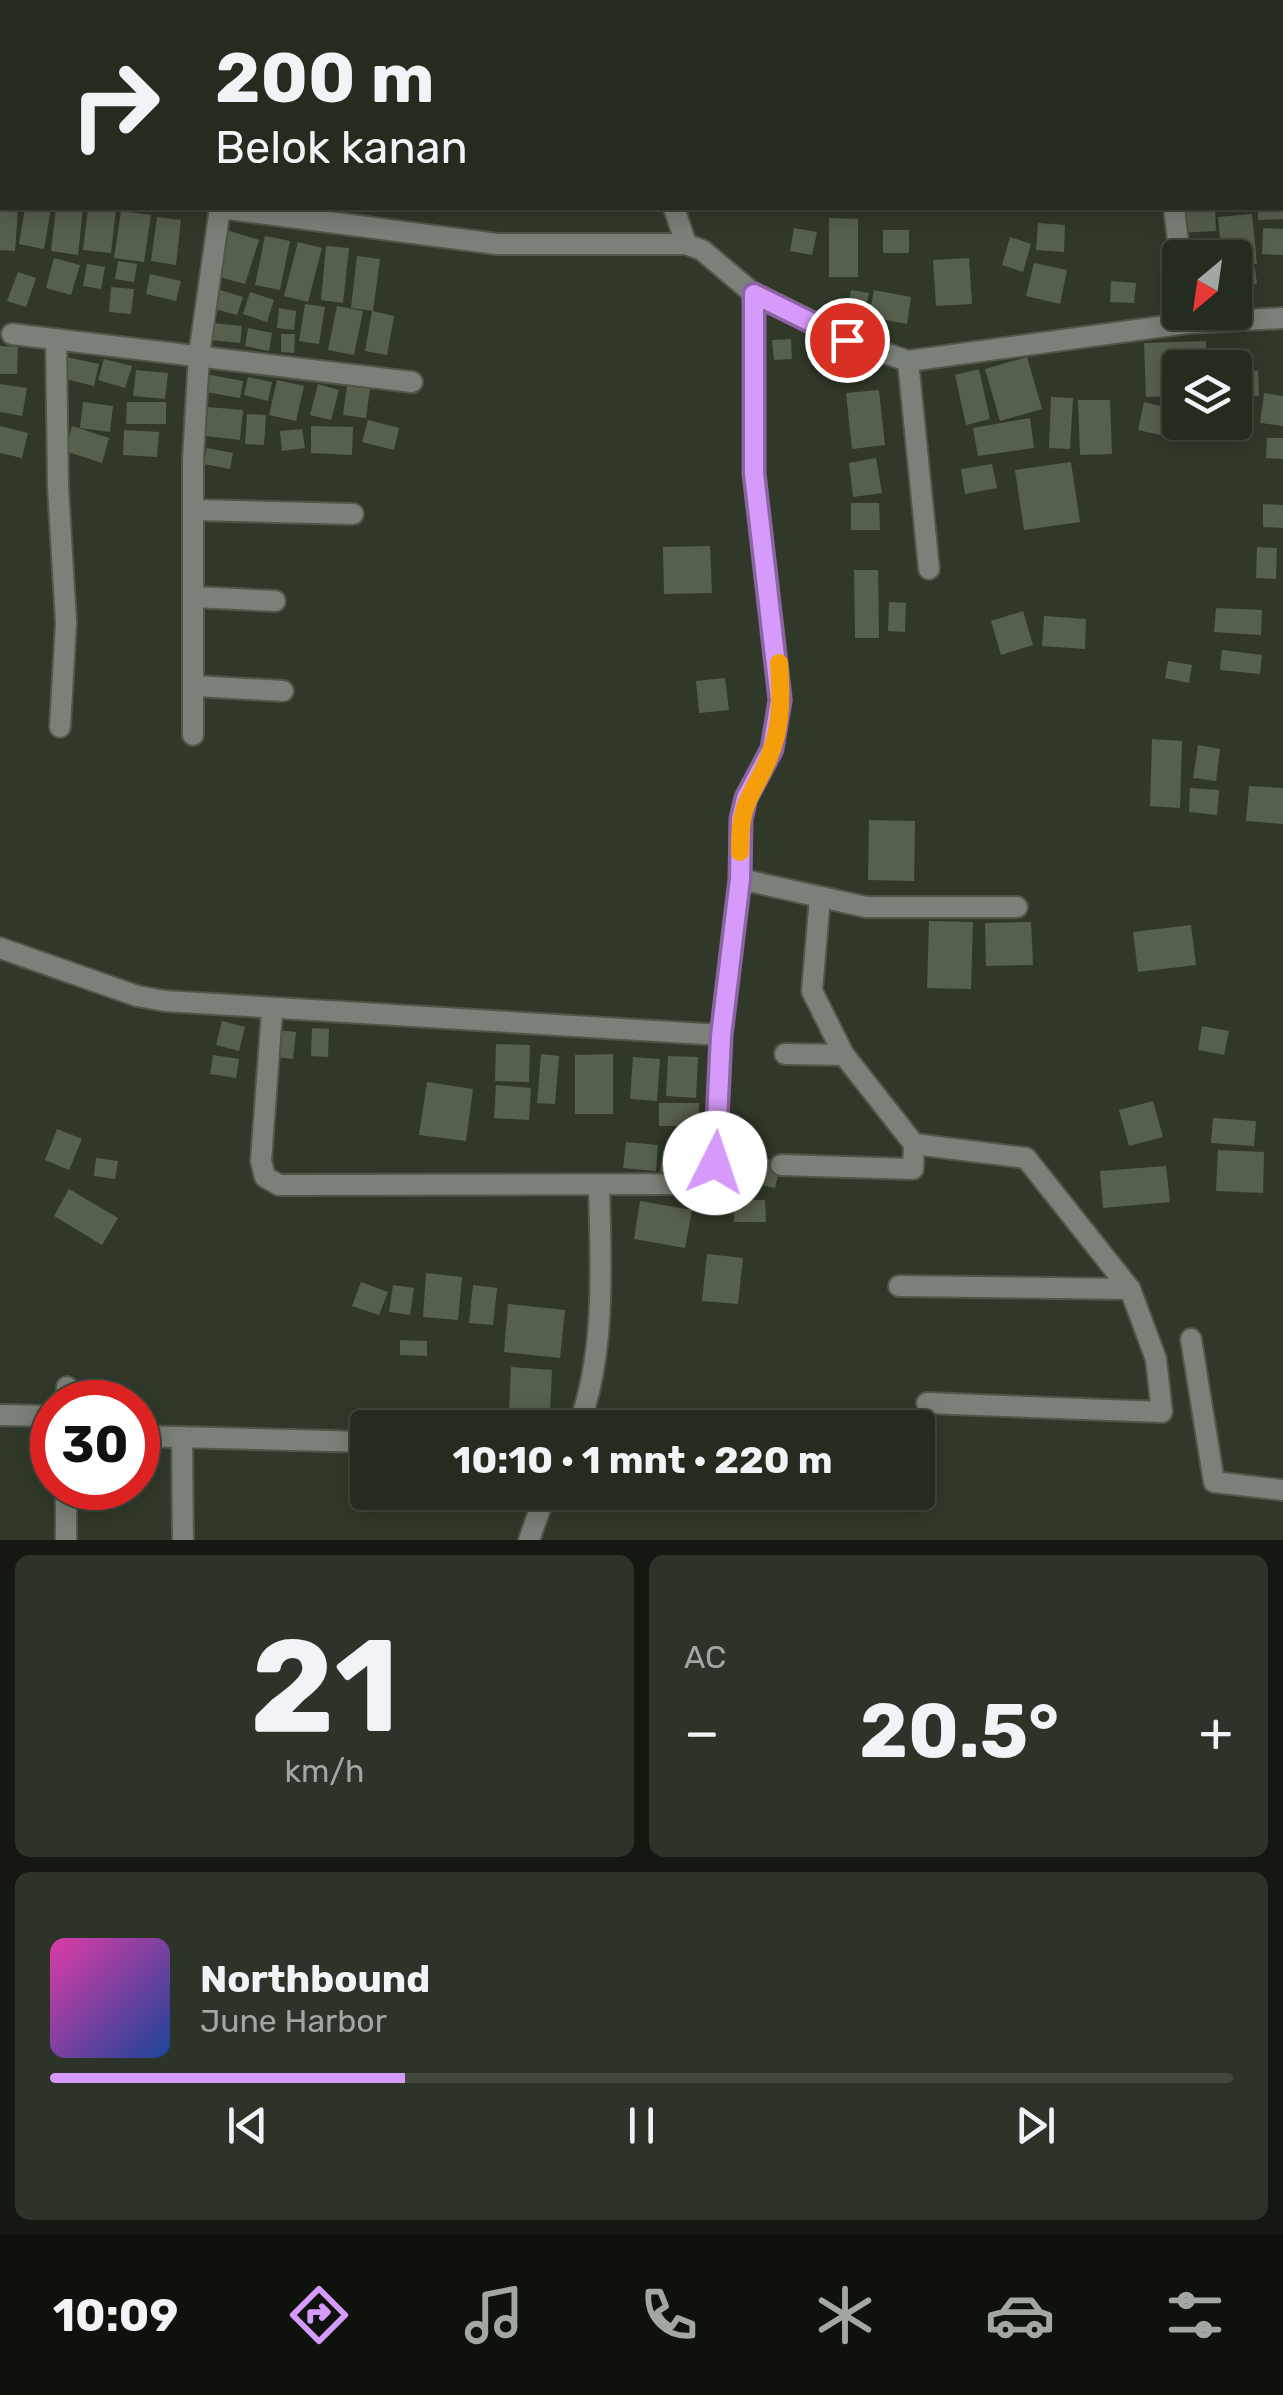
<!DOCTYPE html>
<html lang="id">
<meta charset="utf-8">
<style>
body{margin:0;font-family:Rubik,sans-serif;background:#2c3328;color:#f1f3f6;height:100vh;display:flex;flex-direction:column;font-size:38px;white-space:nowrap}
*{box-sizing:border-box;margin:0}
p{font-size:32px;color:#a3a7a4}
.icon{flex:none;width:55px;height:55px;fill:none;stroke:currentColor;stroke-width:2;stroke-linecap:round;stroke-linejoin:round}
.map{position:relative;height:1540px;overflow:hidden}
.side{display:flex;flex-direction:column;gap:15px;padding:15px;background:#141811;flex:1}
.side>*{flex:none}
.top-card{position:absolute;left:0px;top:0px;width:1285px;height:210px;box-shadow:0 5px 25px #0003,0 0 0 2px #41473d;background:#242b1f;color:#f1f3f6;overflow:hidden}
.needle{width:65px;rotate:209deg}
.fabs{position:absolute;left:1162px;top:240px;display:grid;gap:20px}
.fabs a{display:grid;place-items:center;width:90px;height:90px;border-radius:10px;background:#242b1f;box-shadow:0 5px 25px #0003,0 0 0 2px #41473d;font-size:50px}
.speed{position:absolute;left:30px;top:1380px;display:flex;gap:20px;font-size:50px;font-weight:700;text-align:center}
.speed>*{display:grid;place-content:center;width:130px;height:130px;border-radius:50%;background:#242b1f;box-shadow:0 5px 25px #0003,0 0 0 2px #41473d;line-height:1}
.speed .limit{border:15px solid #d22;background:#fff;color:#111}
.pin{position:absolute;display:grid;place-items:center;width:85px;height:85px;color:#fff;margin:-42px;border:5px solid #fff;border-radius:50%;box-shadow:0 2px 10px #0007}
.me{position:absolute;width:110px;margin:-55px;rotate:4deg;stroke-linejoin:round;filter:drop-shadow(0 0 8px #0008)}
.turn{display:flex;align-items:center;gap:35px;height:210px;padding:0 50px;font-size:45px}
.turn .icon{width:130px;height:130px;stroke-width:2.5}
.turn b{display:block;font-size:70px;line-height:85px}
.big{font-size:75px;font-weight:700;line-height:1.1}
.side .tile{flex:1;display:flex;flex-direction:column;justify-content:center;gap:15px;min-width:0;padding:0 35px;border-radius:15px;background:#2c3328}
.side .dial{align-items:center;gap:0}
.dial b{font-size:130px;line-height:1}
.song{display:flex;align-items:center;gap:30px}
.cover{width:120px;height:120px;border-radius:15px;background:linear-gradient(135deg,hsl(320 70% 55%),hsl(220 70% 35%))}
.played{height:10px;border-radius:5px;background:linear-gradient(90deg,#d69bfa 30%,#41473d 30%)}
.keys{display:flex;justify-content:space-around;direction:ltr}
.heat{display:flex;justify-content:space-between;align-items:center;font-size:55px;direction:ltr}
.side .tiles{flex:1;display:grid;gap:15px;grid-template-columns:1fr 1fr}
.tile:last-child{grid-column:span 2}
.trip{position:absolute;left:350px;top:1410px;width:585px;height:100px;border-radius:10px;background:#242b1f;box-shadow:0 5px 25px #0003,0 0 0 2px #41473d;font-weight:700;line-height:100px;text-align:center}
.tabs{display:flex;height:160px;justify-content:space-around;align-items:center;background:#0e110c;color:#a3a7a4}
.tabs .icon{width:70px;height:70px}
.tabs .active{color:#d69bfa}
.tabs b{font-size:45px;color:#f1f3f6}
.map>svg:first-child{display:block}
.building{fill:#56604e}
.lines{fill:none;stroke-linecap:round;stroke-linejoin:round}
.minor-casing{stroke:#4e5748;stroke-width:24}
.tertiary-casing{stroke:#4e5748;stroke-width:24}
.minor{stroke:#7b8078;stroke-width:20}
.tertiary{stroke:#7b8078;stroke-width:20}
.route-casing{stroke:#8b65a2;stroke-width:25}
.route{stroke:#d69bfa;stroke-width:18}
.slow{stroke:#f59e0b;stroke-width:18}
</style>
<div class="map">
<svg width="1283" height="1540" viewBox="0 0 1283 1540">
<rect width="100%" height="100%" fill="#303929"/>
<g class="building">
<path d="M0,208H18L15,251L0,250Z"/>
<path d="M25,208H51L44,249L19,244Z"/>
<path d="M56,208H83L78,255L51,251Z"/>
<path d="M88,208H116L111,253L83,250Z"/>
<path d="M1178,208H1215L1216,231L1180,233Z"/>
<path d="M1258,208H1283V219L1258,220Z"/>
<path d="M121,211L151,215L144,262L114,258Z"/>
<path d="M1252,214L1257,264L1235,266V258H1222L1218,217Z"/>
<path d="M157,217L181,220L176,265L151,261Z"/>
<path d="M829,218L858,219V277H829Z"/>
<path d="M1038,223L1065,225L1064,252L1036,250Z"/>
<path d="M794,228L817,232L812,255L790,251Z"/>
<path d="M1263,228L1283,229V255L1262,254Z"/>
<path d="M226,230L259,240L245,284L213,275Z"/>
<rect x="883" y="230" width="26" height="23"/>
<path d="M265,236L290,241L280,290L255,285Z"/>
<path d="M1010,237L1031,244L1023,272L1002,265Z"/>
<path d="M298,242L322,248L308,302L284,296Z"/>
<path d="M326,246L349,248L343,303L321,300Z"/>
<path d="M357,256L380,259L373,311L351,308Z"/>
<path d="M54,258L80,265L71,295L46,288Z"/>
<path d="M969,258L972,304L936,306L933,260Z"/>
<path d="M118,261L137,264L134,282L115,279Z"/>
<path d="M1034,263L1067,270L1060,304L1026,296Z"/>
<path d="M87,264L105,267L101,289L83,286Z"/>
<path d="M1255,268L1257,284L1235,287V270Z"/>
<path d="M18,272L36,278L26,307L7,301Z"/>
<path d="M150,274L181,281L176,301L146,294Z"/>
<path d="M1111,281L1136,283L1134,303L1110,302Z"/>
<path d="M111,287L134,289L131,314L109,312Z"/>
<path d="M217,289L243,297L237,315L211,308Z"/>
<path d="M851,290L869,293L865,310L848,306Z"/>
<path d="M874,290L911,297L907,324L869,317Z"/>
<path d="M250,292L274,300L267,322L243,314Z"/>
<path d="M305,304L325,307L319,344L299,341Z"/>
<path d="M337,306L363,311L354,355L328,350Z"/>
<path d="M279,308L296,311L294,330L277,328Z"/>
<path d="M372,311L394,316L387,355L365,351Z"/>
<path d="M212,323L242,326L240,343L210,340Z"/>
<path d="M248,328L272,333L269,351L245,346Z"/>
<path d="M281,334H295L294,353L281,352Z"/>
<path d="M791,339L792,359L774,360L772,340Z"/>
<path d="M1206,341L1207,368H1180V396L1146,397L1144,343Z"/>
<path d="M0,346L18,347L17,374H0Z"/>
<path d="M66,357L99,364L94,386L61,378Z"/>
<path d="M1027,357L1042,409L1000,421L985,369Z"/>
<path d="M104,359L132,366L125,388L98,380Z"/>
<path d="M979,369L990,419L966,425L955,375Z"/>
<path d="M136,370L168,373L165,399L133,396Z"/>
<path d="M1258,371L1259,396L1235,397V372Z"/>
<path d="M210,375L243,381L240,398L206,392Z"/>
<path d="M248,377L272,382L268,401L244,395Z"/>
<path d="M277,380L304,386L296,421L269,415Z"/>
<path d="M0,384L27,388L22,416L0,412Z"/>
<path d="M318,384L339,390L331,420L310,415Z"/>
<path d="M347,386L370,389L366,418L343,415Z"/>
<path d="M879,390L885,445L852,449L846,393Z"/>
<path d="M1264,393L1283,396V426L1260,423Z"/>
<path d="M1051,397L1073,398L1070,449L1049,448Z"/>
<path d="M1078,400H1110L1112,454L1080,455Z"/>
<path d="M83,402L113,406L110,432L80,428Z"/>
<path d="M127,402H166V424H126Z"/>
<path d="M1144,402L1180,411L1178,439L1138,430Z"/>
<path d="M208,407L243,410L240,440L205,436Z"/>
<path d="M247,414L266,415L264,445L245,444Z"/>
<path d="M1030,418L1034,448L978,456L973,428Z"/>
<path d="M368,420L399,428L394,450L362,442Z"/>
<path d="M0,426L28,433L22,458L0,453Z"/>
<path d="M72,426L109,438L102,463L65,451Z"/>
<path d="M311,426L353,427L352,455L311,453Z"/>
<path d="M302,429L305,448L282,451L280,431Z"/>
<path d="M124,430L159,432L157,457L123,455Z"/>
<path d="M1267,438H1283V459L1266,458Z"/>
<path d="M207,448L233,453L230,469L204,464Z"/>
<path d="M876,458L882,493L853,497L849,463Z"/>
<path d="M1071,462L1080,522L1024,530L1015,470Z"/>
<path d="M992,464L997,488L965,494L961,469Z"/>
<path d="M851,503H879L880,530H851Z"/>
<path d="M1263,504L1283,505V528L1263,527Z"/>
<path d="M710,546L712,593L664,594L663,547Z"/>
<path d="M1257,547L1277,548L1276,579L1256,578Z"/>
<path d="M854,570H878L879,638H855Z"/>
<path d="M889,602L906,603L905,632L888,631Z"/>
<path d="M1216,608L1262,610L1261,635L1214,632Z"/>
<path d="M1023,611L1033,645L1001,655L991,621Z"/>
<path d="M1044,616L1086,619L1085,649L1042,646Z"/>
<path d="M1222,650L1262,655L1260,674L1220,670Z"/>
<path d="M1168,661L1192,665L1189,683L1165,678Z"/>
<path d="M725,678L729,710L699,713L696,681Z"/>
<path d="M1152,739L1182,741L1180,808L1150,806Z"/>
<path d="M1198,745L1220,749L1216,781L1193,778Z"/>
<path d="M1249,786L1283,788V824L1246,821Z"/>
<path d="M1190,788L1219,790L1217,815L1189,812Z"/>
<path d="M869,820L915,821L914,881L868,880Z"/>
<path d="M929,921L973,922L971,989L927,988Z"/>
<path d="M1031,922L1033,965L986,966L985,923Z"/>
<path d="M1191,925L1196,965L1138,972L1133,932Z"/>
<path d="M222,1021L245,1027L239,1051L216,1045Z"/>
<path d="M1202,1026L1229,1031L1224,1055L1198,1050Z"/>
<path d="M312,1028L329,1029L328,1057L311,1056Z"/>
<path d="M278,1030L296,1032L293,1059L275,1057Z"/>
<path d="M496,1044L530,1045L529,1082L495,1081Z"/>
<path d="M541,1054L559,1056L555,1104L537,1103Z"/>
<path d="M613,1054V1114H575V1055Z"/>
<path d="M213,1055L239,1059L236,1078L210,1074Z"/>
<path d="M668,1056L698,1057L696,1098L666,1096Z"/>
<path d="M633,1057L660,1059L657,1101L630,1099Z"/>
<path d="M427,1082L473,1089L466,1141L419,1135Z"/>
<path d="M496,1085L531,1088L529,1120L494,1118Z"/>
<path d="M1153,1101L1163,1137L1129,1146L1119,1110Z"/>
<rect x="659" y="1103" width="40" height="23"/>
<path d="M1213,1118L1256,1121L1254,1146L1211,1143Z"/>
<path d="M57,1129L82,1139L69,1170L45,1160Z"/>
<path d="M676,1130L694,1133L691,1148L674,1144Z"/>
<path d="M626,1142L658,1145L656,1171L623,1168Z"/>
<path d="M1218,1150L1264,1152L1263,1193L1216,1191Z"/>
<path d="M663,1151L692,1155L690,1176L660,1172Z"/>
<path d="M731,1151L781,1162L775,1188L725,1177Z"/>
<path d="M96,1158L118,1161L115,1179L94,1176Z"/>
<path d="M1166,1166L1170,1202L1103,1208L1100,1171Z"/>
<path d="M69,1189L118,1218L102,1245L54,1216Z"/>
<path d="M734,1200H765L766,1222H734Z"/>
<path d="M640,1201L692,1210L685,1248L634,1239Z"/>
<path d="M707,1254L743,1258L738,1304L702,1301Z"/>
<path d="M426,1273L462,1277L458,1320L423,1317Z"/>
<path d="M361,1282L388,1292L379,1315L352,1306Z"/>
<path d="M393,1285L414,1288L410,1315L389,1312Z"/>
<path d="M473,1285L497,1288L493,1325L469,1323Z"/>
<path d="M508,1304L565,1310L560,1358L504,1352Z"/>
<path d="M400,1340L427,1341V1356L400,1355Z"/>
<path d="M511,1367L552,1370L550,1413L509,1411Z"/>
</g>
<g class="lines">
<defs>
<g id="minor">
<path d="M594,2V0"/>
<path d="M674,208L686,244"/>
<path d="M1174,208L1180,258"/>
<path d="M12,334L412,382"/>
<path d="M56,340L58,487L66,622L60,727"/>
<path d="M908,361L929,569"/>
<path d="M194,510L353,514"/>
<path d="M194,597L275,601"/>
<path d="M196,686L283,691"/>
<path d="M193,735V459L199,355L220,208"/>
<path d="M740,879L866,907H1017"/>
<path d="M820,897L812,991L844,1055L914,1144L1026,1158L1130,1289L1156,1359L1162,1412L927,1403"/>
<path d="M0,948L137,996L165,1001L721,1035"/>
<path d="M272,1011L261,1161L265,1177L279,1185L675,1184L697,1181L715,1163L721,1035L740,879L741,819L746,798L772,749L781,700L754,473V294"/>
<path d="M785,1054L844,1055"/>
<path d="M781,1165L913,1169L914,1144"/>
<path d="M899,1286L1130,1289"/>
<path d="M1191,1339L1214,1482L1283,1490"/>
<path d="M66,1402L67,1387"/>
<path d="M0,1415L52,1416"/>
<path d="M578,1428C606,1353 601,1266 599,1187"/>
<path d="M138,1436L368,1442"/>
<path d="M182,1437L183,1540"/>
<path d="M66,1540V1488"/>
<path d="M529,1540L546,1492"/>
</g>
<g id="tertiary">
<path d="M0,180H2"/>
<path d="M220,208L497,244H686L702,250L754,294L847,340L908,361L1188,323L1283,318"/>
</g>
</defs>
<use href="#minor" class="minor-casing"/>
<use href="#tertiary" class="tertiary-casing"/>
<use href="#minor" class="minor"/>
<use href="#tertiary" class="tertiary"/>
</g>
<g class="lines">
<defs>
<path id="route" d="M715,1163L721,1036L740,879L741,819L746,798L772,749L780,700L754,473V294L847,340"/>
</defs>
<use href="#route" class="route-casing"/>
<use href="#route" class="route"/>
<path class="slow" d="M740,852C739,795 756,795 772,749C782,722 781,691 779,663"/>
</g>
</svg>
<div class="fabs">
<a><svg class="needle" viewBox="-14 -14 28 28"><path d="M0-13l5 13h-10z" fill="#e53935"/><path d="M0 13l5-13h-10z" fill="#a3a7a4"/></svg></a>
<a><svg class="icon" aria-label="layers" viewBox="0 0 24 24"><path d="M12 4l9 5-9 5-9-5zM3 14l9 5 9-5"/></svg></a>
</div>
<div class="speed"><div class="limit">30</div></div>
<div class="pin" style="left:847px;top:340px;background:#d93025"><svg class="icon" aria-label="arrive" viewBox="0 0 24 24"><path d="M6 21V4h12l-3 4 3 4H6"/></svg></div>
<svg class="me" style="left:715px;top:1163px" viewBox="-20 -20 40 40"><circle r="19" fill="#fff"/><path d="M0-13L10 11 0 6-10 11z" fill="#d69bfa"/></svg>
<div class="trip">10:10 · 1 mnt · 220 m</div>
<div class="top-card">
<div class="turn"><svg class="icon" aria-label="right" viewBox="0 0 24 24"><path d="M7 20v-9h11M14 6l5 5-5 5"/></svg><div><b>200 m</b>Belok kanan</div></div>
</div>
</div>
<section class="side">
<div class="tiles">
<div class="tile dial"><b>21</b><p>km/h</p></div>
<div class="tile"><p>AC</p>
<div class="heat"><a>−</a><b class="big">20.5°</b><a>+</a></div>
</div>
<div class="tile">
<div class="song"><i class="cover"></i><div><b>Northbound</b><p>June Harbor</p></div></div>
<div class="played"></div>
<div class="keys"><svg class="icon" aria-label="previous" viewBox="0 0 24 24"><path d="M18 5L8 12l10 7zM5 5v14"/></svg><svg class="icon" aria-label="pause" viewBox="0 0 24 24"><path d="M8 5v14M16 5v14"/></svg><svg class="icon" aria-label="next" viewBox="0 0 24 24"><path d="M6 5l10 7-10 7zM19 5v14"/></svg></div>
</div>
</div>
</section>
<nav class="tabs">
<b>10:09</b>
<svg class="icon active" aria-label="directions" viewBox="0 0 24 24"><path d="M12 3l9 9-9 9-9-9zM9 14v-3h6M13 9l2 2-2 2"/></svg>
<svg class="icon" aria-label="music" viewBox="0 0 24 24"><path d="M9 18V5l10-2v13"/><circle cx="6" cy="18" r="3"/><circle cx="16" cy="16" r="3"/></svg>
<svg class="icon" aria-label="phone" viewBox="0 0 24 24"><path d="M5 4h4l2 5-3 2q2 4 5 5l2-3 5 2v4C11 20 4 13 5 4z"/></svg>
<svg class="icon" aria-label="climate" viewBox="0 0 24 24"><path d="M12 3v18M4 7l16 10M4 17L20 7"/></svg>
<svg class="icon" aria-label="car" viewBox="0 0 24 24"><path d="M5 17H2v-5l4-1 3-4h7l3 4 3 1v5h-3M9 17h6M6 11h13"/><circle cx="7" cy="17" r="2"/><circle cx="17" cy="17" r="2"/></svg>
<svg class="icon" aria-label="filters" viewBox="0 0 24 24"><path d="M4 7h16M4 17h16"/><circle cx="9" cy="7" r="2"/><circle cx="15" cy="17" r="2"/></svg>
</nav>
